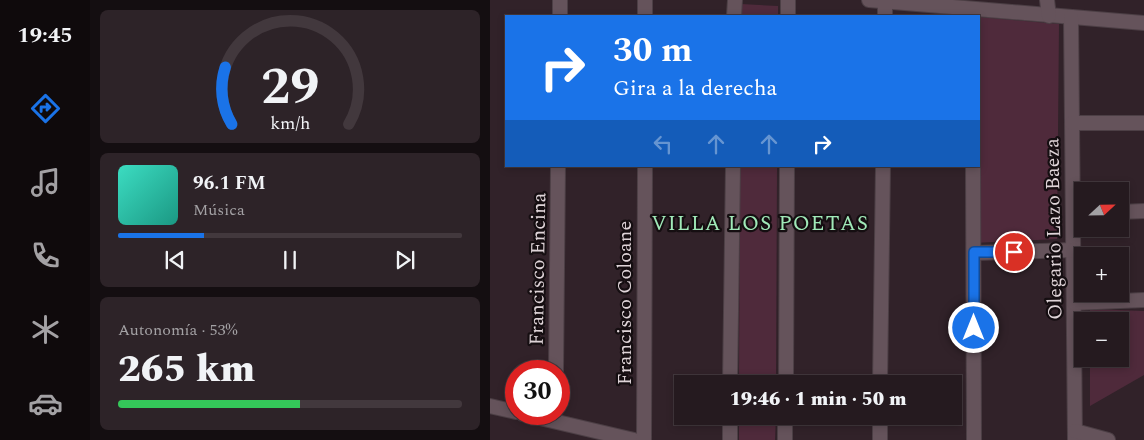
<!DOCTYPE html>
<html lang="es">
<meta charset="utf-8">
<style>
body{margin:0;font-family:Spectral,serif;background:#2d2328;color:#f1f3f6;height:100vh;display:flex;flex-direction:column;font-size:19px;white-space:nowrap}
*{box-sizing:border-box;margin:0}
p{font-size:16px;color:#a3a1a4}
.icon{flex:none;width:28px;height:28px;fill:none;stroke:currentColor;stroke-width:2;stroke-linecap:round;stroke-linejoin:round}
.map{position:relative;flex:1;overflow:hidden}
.sheet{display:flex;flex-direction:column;gap:10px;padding:10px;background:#140e11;width:400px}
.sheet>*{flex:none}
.top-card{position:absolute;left:15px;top:15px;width:475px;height:152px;border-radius:0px;box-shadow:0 2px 8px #0003,0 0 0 1px #42383d;background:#1a73e8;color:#fff;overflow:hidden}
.needle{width:32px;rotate:68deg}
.tools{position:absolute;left:584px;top:182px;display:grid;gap:10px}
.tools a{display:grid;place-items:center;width:55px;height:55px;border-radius:0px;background:#251a1f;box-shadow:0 2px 8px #0003,0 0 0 1px #42383d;font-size:25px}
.speed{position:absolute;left:15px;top:360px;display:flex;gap:10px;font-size:25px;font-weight:700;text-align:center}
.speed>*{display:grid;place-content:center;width:65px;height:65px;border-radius:50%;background:#251a1f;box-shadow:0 2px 8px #0003,0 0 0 1px #42383d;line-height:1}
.speed .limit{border:8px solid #d22;background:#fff;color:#111}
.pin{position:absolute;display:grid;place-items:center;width:42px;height:42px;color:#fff;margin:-21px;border:2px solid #fff;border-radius:50%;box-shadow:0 1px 5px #0007}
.me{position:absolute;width:55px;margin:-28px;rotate:0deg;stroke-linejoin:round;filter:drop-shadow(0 0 4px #0008)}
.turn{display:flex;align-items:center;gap:18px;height:105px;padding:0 25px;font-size:22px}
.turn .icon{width:65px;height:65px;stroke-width:2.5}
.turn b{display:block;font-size:35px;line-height:42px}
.lanes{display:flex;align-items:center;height:48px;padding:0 25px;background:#0003;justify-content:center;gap:25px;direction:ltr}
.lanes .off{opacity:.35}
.big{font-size:38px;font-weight:800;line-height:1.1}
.sheet .widget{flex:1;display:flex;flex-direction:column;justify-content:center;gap:8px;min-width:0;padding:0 18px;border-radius:8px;background:#2d2328}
.sheet .dial{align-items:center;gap:0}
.dial svg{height:130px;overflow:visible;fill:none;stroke:#42383d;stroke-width:7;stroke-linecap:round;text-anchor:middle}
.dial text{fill:#f1f3f6;stroke:none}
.song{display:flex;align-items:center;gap:15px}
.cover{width:60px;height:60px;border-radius:8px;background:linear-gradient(135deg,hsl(170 70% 55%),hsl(170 70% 35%))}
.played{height:5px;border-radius:2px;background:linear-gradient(90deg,#1a73e8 25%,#42383d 25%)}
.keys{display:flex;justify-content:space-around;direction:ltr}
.charge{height:8px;border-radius:4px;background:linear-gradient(90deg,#34c759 53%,#42383d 0)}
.trip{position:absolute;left:184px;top:375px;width:288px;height:50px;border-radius:0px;background:#251a1f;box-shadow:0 2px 8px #0003,0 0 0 1px #42383d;font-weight:800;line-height:50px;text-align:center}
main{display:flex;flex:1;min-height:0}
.dock{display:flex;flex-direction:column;width:90px;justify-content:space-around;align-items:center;background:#0f0a0c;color:#a3a1a4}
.dock .icon{width:35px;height:35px}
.dock .on{color:#1a73e8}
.dock b{font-size:22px;color:#f1f3f6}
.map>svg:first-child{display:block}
.green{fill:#4f2a3b}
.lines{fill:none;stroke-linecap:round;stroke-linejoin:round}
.minor-casing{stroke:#4c3f45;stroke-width:16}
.minor{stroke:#65535b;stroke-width:14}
.route-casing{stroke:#114b97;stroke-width:12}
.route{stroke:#1a73e8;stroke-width:9}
.labels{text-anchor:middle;stroke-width:4.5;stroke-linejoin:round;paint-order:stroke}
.street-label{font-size:20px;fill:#dfd4d8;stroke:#150e11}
.neighbourhood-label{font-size:21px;letter-spacing:1px;fill:#a1eab9;stroke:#150e11}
</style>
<main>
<nav class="dock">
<b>19:45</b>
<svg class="icon on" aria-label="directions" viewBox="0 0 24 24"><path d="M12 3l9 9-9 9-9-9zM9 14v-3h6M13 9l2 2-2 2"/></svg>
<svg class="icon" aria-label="music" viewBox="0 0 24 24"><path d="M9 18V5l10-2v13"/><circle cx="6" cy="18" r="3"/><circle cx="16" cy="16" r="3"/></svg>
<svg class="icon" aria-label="phone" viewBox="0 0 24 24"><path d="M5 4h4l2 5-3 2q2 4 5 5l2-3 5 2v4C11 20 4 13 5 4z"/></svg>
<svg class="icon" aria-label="climate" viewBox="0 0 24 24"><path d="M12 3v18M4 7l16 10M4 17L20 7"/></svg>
<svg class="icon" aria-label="car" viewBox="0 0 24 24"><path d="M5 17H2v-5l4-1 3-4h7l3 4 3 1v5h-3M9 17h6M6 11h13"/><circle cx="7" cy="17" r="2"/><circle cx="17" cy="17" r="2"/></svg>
</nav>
<section class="sheet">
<div class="widget dial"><svg viewBox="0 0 100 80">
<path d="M14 69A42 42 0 1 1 86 69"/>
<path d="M14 69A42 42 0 0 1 10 34" stroke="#1a73e8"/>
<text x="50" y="56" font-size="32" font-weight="700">29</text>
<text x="50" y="72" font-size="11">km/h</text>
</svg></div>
<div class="widget">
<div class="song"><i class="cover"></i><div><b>96.1 FM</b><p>Música</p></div></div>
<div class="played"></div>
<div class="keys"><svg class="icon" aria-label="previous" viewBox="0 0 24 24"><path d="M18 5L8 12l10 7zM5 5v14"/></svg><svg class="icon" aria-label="pause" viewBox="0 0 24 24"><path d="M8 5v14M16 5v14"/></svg><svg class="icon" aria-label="next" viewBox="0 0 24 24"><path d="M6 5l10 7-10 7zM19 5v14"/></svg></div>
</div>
<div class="widget"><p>Autonomía · 53%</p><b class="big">265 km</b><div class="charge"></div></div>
</section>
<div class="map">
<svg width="654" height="440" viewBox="0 0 654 440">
<rect width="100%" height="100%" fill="#312229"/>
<g class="green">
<path d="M251,4L288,6V16H251Z"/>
<path d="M489,17L569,24L567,239L483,243L489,166Z"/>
<path d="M250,166H287L286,384H249Z"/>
<path d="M600,309L654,311V375L600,406V359H630V321H600Z"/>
<path d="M249,416H286L285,440H249Z"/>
</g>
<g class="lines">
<defs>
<g id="minor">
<path d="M379,0L654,23"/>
<path d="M557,0L559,16"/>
<path d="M70,16V0"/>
<path d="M155,16V0"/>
<path d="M244,16L245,0"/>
<path d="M298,16V0"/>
<path d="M395,16V1"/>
<path d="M581,17L585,440"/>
<path d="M582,123H654"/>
<path d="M483,166L484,440"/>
<path d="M630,212L654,211"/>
<path d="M484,253L583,250"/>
<path d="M584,303L654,300"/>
<path d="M66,371L68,166"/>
<path d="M240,384L243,166"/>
<path d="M296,384L297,166"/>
<path d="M390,384L393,166"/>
<path d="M0,406L26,412"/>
<path d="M33,414L144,440"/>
<path d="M585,431L618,440"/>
<path d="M154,440L155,166"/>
<path d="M240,440V416"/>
<path d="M295,440V416"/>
<path d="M390,440V416"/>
</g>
</defs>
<use href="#minor" class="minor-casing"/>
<use href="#minor" class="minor"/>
</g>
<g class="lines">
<defs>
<path id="route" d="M484,328V252H524"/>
</defs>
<use href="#route" class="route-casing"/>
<use href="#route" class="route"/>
</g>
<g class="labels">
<g class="street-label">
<text transform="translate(563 229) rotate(-91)" y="7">Olegario Lazo Baeza</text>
<text transform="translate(47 269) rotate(-89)" y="7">Francisco Encina</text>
<text transform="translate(134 303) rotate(-90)" y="7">Francisco Coloane</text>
</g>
<g class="neighbourhood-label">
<text x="270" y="230">VILLA LOS POETAS</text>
</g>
</g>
</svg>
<div class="tools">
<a><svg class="needle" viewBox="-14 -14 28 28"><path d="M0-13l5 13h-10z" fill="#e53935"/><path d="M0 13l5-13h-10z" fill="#a3a1a4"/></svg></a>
<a>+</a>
<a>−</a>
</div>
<div class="speed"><div class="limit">30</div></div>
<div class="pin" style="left:524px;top:252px;background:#d93025"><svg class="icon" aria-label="arrive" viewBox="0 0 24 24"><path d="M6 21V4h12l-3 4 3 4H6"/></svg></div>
<svg class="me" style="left:484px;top:328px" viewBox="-20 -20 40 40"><circle r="17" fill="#1a73e8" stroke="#fff" stroke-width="3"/><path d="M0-11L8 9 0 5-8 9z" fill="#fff"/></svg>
<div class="trip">19:46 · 1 min · 50 m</div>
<div class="top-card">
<div class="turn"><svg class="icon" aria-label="right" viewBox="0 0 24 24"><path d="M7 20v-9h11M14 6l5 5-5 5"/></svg><div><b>30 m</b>Gira a la derecha</div></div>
<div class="lanes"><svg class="icon off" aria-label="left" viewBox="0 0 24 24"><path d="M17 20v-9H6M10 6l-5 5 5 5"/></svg><svg class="icon off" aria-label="ahead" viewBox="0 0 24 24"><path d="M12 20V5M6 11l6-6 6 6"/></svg><svg class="icon off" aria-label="ahead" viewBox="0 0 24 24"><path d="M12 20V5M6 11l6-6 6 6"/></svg><svg class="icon" aria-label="right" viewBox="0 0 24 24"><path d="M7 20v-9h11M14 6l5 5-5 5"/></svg></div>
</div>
</div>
</main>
